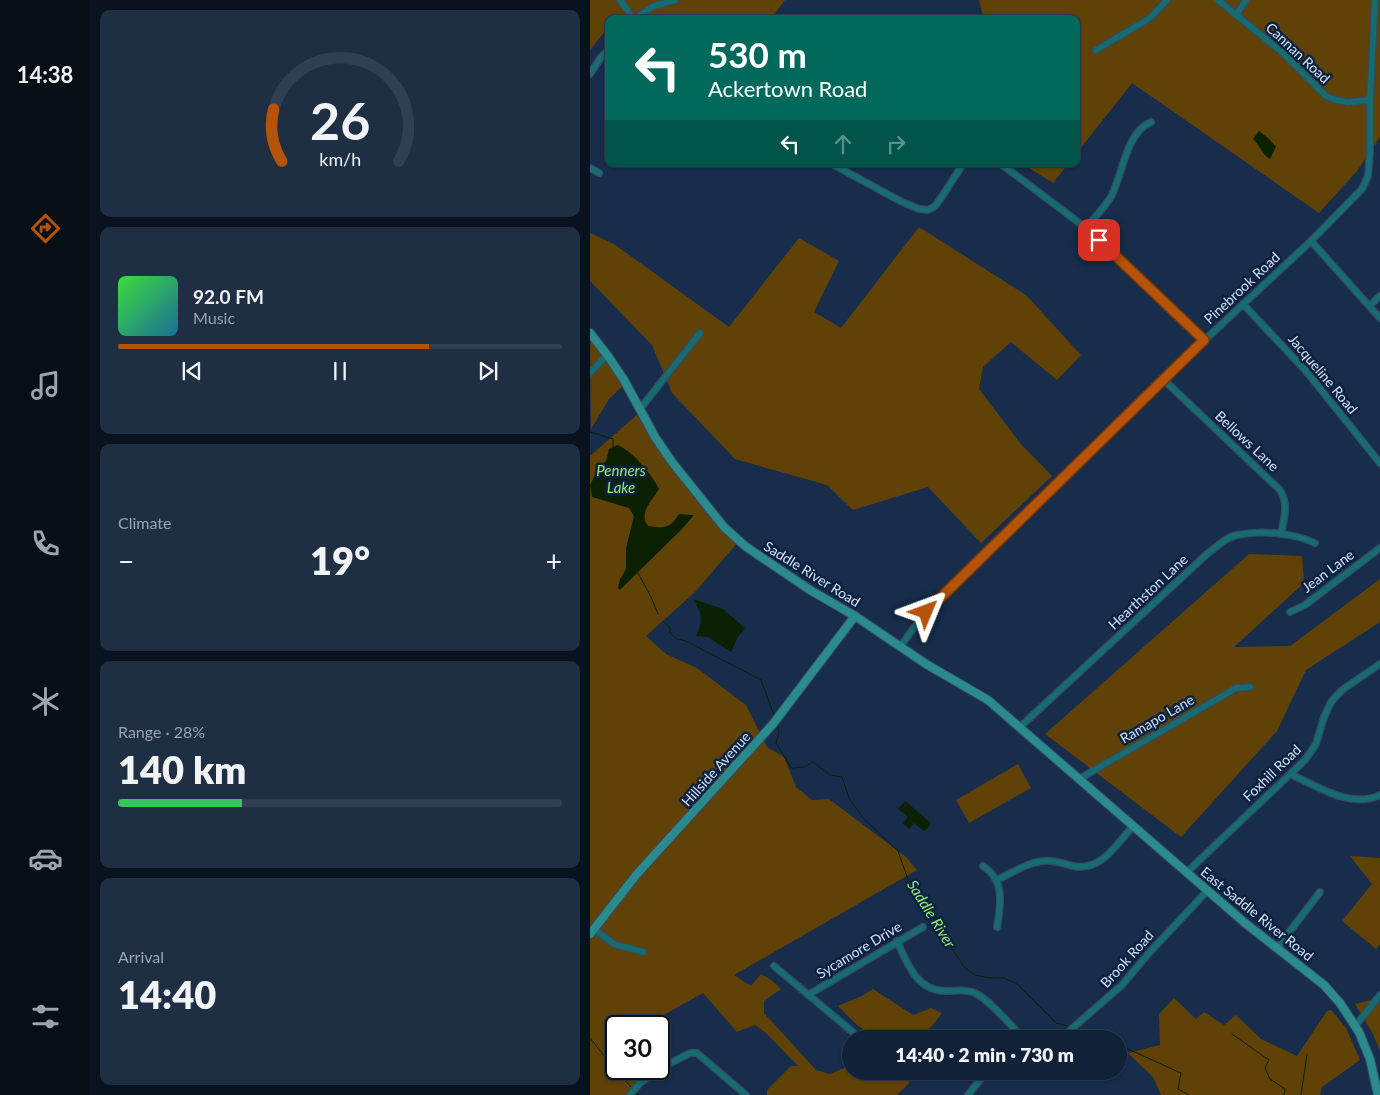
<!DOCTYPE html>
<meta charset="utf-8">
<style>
body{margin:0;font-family:Lato,sans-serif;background:#1e2f43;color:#f1f3f6;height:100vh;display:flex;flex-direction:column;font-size:19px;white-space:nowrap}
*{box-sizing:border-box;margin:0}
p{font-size:16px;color:#9ca4ae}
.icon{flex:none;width:28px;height:28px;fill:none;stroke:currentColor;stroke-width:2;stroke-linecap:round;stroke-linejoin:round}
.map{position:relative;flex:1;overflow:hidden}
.details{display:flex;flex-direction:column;gap:10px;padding:10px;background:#09131f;width:500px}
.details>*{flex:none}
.banner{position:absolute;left:15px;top:15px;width:475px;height:152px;border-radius:10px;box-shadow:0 1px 4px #0004,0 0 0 1px #303f53;background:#00695c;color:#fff;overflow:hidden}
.speed{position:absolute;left:15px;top:1015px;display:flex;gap:10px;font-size:25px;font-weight:700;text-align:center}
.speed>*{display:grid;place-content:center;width:65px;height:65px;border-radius:50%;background:#112238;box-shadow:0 1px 4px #0004,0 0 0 1px #303f53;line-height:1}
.speed .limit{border:2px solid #111;border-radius:8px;background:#fff;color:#111}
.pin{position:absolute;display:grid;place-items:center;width:42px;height:42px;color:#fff;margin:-21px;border-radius:10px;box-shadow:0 2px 8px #0006}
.me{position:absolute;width:55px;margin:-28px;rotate:46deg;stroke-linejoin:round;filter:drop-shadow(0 0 4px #0008)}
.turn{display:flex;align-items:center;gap:18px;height:105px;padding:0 20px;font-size:22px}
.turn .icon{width:65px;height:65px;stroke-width:2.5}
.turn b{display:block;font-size:35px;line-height:42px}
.lanes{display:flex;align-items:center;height:48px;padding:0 20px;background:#0003;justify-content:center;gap:25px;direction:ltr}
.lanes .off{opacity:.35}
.big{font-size:38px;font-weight:800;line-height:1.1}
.details .card{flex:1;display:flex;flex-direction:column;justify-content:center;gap:8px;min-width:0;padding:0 18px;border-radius:10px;background:#1e2f43}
.details .dial{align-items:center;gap:0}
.dial svg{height:130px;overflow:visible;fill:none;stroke:#303f53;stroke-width:7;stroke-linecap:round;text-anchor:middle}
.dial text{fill:#f1f3f6;stroke:none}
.song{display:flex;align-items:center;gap:15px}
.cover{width:60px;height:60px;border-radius:8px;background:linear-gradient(135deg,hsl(120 70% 55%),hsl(200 70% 35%))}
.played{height:5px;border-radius:2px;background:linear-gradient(90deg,#b45309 70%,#303f53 70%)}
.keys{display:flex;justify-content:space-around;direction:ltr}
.heat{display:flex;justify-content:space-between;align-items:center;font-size:28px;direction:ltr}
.charge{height:8px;border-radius:4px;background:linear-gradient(90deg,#34c759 28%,#303f53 0)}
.trip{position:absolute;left:252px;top:1030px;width:285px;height:50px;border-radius:25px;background:#112238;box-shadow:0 1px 4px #0004,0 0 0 1px #303f53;font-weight:800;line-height:50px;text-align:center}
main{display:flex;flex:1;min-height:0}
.tab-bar{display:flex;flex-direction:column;width:90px;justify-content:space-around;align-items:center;background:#070e16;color:#9ca4ae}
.tab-bar .icon{width:35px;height:35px}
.tab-bar .current{color:#b45309}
.tab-bar b{font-size:22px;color:#f1f3f6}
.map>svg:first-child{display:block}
.green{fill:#614206}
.water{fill:#0c2103}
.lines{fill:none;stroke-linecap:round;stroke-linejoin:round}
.stream{stroke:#0c2103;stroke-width:1}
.street-casing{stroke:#354a66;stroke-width:8}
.secondary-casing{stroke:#354a66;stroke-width:10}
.street{stroke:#166c6e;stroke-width:5.5}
.secondary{stroke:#2b8b8c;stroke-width:8}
.route-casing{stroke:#753606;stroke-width:12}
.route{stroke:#b45309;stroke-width:9}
.labels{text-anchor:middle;stroke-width:5;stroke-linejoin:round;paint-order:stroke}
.street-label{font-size:14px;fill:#d2e0f3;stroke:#0d2240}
.water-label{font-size:15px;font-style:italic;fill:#95ec6e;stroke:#0d2240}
</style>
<main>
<nav class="tab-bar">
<b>14:38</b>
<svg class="icon current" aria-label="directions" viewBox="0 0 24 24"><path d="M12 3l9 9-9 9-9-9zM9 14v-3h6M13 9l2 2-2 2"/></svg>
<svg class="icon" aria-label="music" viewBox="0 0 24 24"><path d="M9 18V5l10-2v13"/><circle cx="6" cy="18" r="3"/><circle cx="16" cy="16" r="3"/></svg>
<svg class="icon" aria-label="phone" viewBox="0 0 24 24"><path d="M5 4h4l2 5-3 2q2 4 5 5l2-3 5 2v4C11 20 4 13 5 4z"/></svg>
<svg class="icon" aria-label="climate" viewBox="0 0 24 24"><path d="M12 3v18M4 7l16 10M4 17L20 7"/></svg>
<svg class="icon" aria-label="car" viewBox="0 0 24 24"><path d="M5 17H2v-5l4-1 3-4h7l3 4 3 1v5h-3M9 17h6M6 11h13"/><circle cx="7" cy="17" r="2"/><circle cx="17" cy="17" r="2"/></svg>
<svg class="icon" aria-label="filters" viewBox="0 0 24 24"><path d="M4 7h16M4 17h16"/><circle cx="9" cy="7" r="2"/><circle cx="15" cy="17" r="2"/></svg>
</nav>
<section class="details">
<div class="card dial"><svg viewBox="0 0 100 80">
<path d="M14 69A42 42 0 1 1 86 69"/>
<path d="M14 69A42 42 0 0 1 9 37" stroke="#b45309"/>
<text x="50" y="56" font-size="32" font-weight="700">26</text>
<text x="50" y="72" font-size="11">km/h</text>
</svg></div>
<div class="card">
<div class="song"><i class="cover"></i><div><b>92.0 FM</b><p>Music</p></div></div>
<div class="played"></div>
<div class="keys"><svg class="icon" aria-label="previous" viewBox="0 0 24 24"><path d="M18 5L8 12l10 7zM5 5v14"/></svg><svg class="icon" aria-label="pause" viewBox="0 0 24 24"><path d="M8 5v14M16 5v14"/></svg><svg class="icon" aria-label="next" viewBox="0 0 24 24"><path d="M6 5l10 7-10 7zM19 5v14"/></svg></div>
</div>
<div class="card"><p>Climate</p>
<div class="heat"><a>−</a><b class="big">19°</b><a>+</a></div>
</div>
<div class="card"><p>Range · 28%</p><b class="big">140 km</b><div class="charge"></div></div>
<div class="card"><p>Arrival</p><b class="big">14:40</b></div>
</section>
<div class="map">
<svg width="790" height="1095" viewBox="0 0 790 1095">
<rect width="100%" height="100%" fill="#172d4b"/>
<g class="green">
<path d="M0,0H195L181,19H19V32L15,31L0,50Z"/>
<path d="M389,0H790V137L767,171L729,213L542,83L486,154V19H398L393,16Z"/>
<path d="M433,164H478L463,183Z"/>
<path d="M329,227L436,295L491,355L467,380L421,342L393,367L389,389L430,443L462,476L391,543L338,487L263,510L237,485L145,459L82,393L62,345L0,281V233L24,244L139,327L209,238L249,261L224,312L251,328Z"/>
<path d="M0,332L36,383L19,399L1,429Z"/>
<path d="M49,413L100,490L111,505L148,542L105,592L56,636L76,654L107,668L156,705L177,747L194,757L206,787L222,800L239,799L316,857L327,870L144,975L161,986L171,974L180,979L191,989L174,1001V1013L226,1070L240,1074L261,1065V1071H309L320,1082L307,1095H177V1090L201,1066H208L176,1033L165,1025L147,1032L113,993L54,1026H26V1042L20,1046L26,1054V1069H37L49,1084L41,1095H0V456Z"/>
<path d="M659,554L712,556L714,583L644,647L700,646L790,579V622L716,670L687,731L591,837L455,734Z"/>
<path d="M428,764L441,788L379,823L366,800Z"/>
<path d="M760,856L790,858V944L786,949L752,921L782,884Z"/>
<path d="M283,989L323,1015L341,1008L352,1013L342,1026L325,1039H287L267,1025L248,1006L272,996Z"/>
<path d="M584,998L606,1019L614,1012L634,1025L646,1015L671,1039L707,1056L737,1011L741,1010L756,1028L770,1060L732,1087L730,1095H571L563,1077L538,1053L570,1045L569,1014Z"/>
<path d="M789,998L790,999V1051L782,1032L765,1004Z"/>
</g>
<g class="water">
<path d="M669,131L679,139L686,147L680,159C672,154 670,146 663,139Z"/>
<path d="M27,445C41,449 63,476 69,489C62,501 48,513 58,526C74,528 80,529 89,514L104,515L92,529L30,590L28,588L30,579L36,569V548L44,516L39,508L2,497L0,485L9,467L16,461L19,449Z"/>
<path d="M103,599L133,609L155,628L148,637L141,652L118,637L106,636C114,619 112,615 103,599Z"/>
<path d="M315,801L341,823L339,827L334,831L324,823L319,829L313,823L318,817L308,809Z"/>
</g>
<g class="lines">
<g class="stream">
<path d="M0,432L23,439V447"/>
<path d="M48,573L61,597L68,614"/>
<path d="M74,622L80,628V633L87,639L96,641L171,680L185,718"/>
<path d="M187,724L189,732L186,743L201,768L214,767L223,762L240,775L252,777L259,798L273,818L308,851L320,885L375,968L385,975L401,978H414L427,984L466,1023L481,1027"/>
<path d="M485,1028L514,1039"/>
<path d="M642,1034L679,1060L675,1068L680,1079L695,1089L694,1095"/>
<path d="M0,1038L16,1058L26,1068"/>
<path d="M529,1045L591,1073L588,1089L599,1095"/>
<path d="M27,1069L33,1078L41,1087"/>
<path d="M46,1094L49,1095"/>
<path d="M711,1095L717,1054"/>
</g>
<defs>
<g id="street">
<path d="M30,0L44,19"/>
<path d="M628,0L693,53L736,96L746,100L758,102L780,100"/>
<path d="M647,14L656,0"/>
<path d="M44,19L64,6L85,0"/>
<path d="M506,50L560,18L577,0"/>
<path d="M0,74L11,57L19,50"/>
<path d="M242,164L312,202L329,209L338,210L345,206L351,198L373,164"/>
<path d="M411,164L496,228L614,340"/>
<path d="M0,168L9,173"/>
<path d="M496,228C505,217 515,207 522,195C533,172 536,133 561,122"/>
<path d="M721,241L790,318"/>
<path d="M653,304L715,370L790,463"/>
<path d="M780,305L790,296"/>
<path d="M0,373L17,355"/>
<path d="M573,379L690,490C699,505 694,518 691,534"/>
<path d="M50,409L110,333"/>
<path d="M700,612L715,605L790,548"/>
<path d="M310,647L336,611L573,379L721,241L772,189L778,176L780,151V100L785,0"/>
<path d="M430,727L617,554C626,547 636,537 647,535C671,530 704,533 725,543"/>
<path d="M700,774C727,786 760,809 790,795"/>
<path d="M489,779L646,688L660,687"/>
<path d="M393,866C415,880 411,904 407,927"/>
<path d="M597,872L715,760L726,744L734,717L741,702L752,690L790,664"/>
<path d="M407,880C421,873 437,863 453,861C464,859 473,864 483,866C511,872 527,844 543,826"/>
<path d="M4,929L24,944L53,952"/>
<path d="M307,941C317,963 326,990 355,991C365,991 376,989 385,993C400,1000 421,1026 433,1038"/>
<path d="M687,948L730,892"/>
<path d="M184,966L271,1039"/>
<path d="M218,995L333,927"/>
<path d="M766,1025L790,995"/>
<path d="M432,1039L439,1037L450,1039"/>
<path d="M470,1039L532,985L559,953L618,890"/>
<path d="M69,1069L100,1053H107L156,1095"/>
<path d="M40,1095L49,1084L69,1069"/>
<path d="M378,1095L397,1071"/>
</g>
<g id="secondary">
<path d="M0,333L18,356L34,380L65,437L82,462L134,527L155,546L220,590L265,616L336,664L398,700L655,923L734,985L750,1003L769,1032L780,1059L788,1095"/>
<path d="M0,934L47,874L183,724L265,616"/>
</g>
</defs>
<use href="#street" class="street-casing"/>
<use href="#secondary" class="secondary-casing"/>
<use href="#street" class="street"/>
<use href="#secondary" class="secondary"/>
</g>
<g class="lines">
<defs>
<path id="route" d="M336,612L614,340L509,240"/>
</defs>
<use href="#route" class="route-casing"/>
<use href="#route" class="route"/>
</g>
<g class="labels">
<g class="street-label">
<text transform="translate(708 53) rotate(43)" y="5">Cannan Road</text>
<text transform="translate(652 288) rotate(-43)" y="5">Pinebrook Road</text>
<text transform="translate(733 374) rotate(50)" y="5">Jacqueline Road</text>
<text transform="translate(657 441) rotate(43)" y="5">Bellows Lane</text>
<text transform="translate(738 571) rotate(-37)" y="5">Jean Lane</text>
<text transform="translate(222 574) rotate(32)" y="5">Saddle River Road</text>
<text transform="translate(558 592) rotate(-43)" y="5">Hearthston Lane</text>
<text transform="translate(567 719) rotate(-30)" y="5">Ramapo Lane</text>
<text transform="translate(126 769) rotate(-48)" y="5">Hillside Avenue</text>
<text transform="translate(682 773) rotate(-44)" y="5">Foxhill Road</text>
<text transform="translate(667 914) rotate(39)" y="5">East Saddle River Road</text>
<text transform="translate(269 950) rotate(-31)" y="5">Sycamore Drive</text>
<text transform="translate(537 959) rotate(-48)" y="5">Brook Road</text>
</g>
<g class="water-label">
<text x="31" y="476">Penners<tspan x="31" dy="17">Lake</tspan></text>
<text transform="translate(341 914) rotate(58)" y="5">Saddle River</text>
</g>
</g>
</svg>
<div class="speed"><div class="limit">30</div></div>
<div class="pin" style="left:509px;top:240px;background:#d93025"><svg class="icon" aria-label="arrive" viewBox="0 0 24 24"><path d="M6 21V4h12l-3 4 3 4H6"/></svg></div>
<svg class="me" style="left:336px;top:612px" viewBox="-20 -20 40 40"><path d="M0-17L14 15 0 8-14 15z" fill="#b45309" stroke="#fff" stroke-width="4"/></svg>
<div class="trip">14:40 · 2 min · 730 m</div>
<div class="banner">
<div class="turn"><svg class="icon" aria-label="left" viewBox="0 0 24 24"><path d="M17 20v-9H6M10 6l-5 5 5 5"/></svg><div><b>530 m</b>Ackertown Road</div></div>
<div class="lanes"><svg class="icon" aria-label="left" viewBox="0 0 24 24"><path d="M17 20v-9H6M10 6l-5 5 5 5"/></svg><svg class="icon off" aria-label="ahead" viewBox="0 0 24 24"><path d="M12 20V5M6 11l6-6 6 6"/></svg><svg class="icon off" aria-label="right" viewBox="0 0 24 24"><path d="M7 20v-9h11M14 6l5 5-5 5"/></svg></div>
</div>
</div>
</main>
